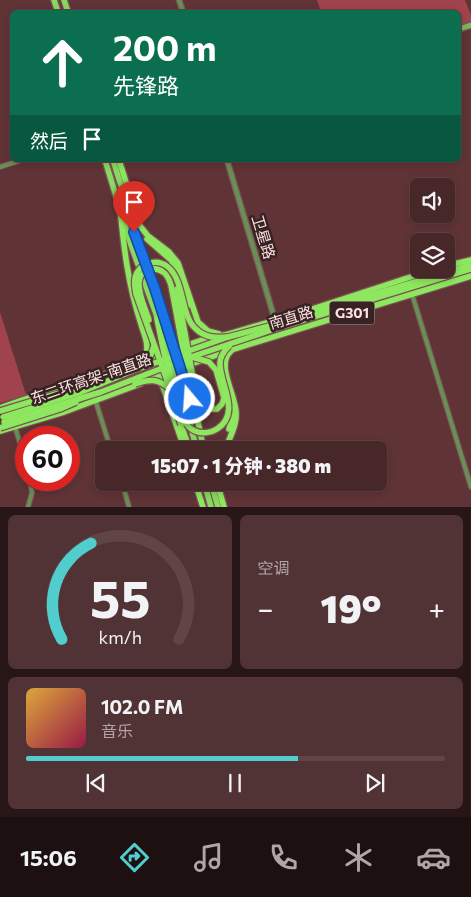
<!DOCTYPE html>
<html lang="zh">
<meta charset="utf-8">
<style>
body{margin:0;font-family:Commissioner,"Noto Sans SC",sans-serif;background:#523335;color:#f1f3f6;height:100vh;display:flex;flex-direction:column;font-size:19px;white-space:nowrap}
*{box-sizing:border-box;margin:0}
p{font-size:16px;color:#b1a5a8}
.icon{flex:none;width:28px;height:28px;fill:none;stroke:currentColor;stroke-width:2;stroke-linecap:round;stroke-linejoin:round}
.map{position:relative;height:507px;overflow:hidden}
.sheet{display:flex;flex-direction:column;gap:8px;padding:8px;background:#281517;flex:1}
.sheet>*{flex:none}
.banner{position:absolute;left:10px;top:10px;width:451px;height:152px;border-radius:8px;box-shadow:0 2px 8px #0003,0 0 0 1px #604446;background:#0b6e4f;color:#fff;overflow:hidden}
.controls{position:absolute;left:410px;top:178px;display:grid;gap:10px}
.controls a{display:grid;place-items:center;width:45px;height:45px;border-radius:8px;background:#482729;box-shadow:0 2px 8px #0003,0 0 0 1px #604446;font-size:25px}
.speed{position:absolute;left:15px;top:426px;display:flex;gap:10px;font-size:25px;font-weight:700;text-align:center}
.speed>*{display:grid;place-content:center;width:65px;height:65px;border-radius:50%;background:#482729;box-shadow:0 2px 8px #0003,0 0 0 1px #604446;line-height:1}
.speed .limit{border:8px solid #d22;background:#fff;color:#111}
.pin{position:absolute;display:grid;place-items:center;width:42px;height:42px;color:#fff;margin:-51px -21px;border-radius:50% 50% 50% 0;rotate:-45deg;box-shadow:0 0 5px #0007}
.pin .icon{rotate:45deg}
.me{position:absolute;width:55px;margin:-28px;rotate:342deg;stroke-linejoin:round;filter:drop-shadow(0 0 4px #0008)}
.turn{display:flex;align-items:center;gap:18px;height:105px;padding:0 20px;font-size:22px}
.turn .icon{width:65px;height:65px;stroke-width:2.5}
.turn b{display:block;font-size:35px;line-height:42px}
.then{display:flex;align-items:center;height:48px;padding:0 20px;background:#0003;gap:10px;font-size:19px}
.big{font-size:38px;font-weight:800;line-height:1.1}
.sheet .tile{flex:1;display:flex;flex-direction:column;justify-content:center;gap:8px;min-width:0;padding:0 18px;border-radius:8px;background:#523335}
.sheet .dial{align-items:center;gap:0}
.dial svg{height:130px;overflow:visible;fill:none;stroke:#604446;stroke-width:7;stroke-linecap:round;text-anchor:middle}
.dial text{fill:#f1f3f6;stroke:none}
.song{display:flex;align-items:center;gap:15px}
.cover{width:60px;height:60px;border-radius:8px;background:linear-gradient(135deg,hsl(40 70% 55%),hsl(340 70% 35%))}
.played{height:5px;border-radius:2px;background:linear-gradient(90deg,#52cdce 65%,#604446 65%)}
.keys{display:flex;justify-content:space-around;direction:ltr}
.heat{display:flex;justify-content:space-between;align-items:center;font-size:28px;direction:ltr}
.sheet .tiles{flex:1;display:grid;gap:8px;grid-template-columns:1fr 1fr}
.tile:last-child{grid-column:span 2}
.trip{position:absolute;left:95px;top:441px;width:292px;height:50px;border-radius:8px;background:#482729;box-shadow:0 2px 8px #0003,0 0 0 1px #604446;font-weight:800;line-height:50px;text-align:center}
.tab-bar{display:flex;height:80px;justify-content:space-around;align-items:center;background:#1d1010;color:#b1a5a8}
.tab-bar .icon{width:35px;height:35px}
.tab-bar .current{color:#52cdce}
.tab-bar b{font-size:22px;color:#f1f3f6}
.map>svg:first-child{display:block}
.park{fill:#a1434d}
.lines{fill:none;stroke-linecap:round;stroke-linejoin:round}
.minor-casing{stroke:#7c5356;stroke-width:6}
.tertiary-casing{stroke:#7c5356;stroke-width:7}
.secondary-casing{stroke:#7c5356;stroke-width:8}
.primary-casing{stroke:#7c5356;stroke-width:8}
.trunk-casing{stroke:#7c5356;stroke-width:8}
.minor{stroke:#688f56;stroke-width:4}
.tertiary{stroke:#688f56;stroke-width:4.5}
.secondary{stroke:#7bb95c;stroke-width:5}
.primary{stroke:#88d95f;stroke-width:5.5}
.trunk{stroke:#8ee85f;stroke-width:5.5}
.primary-bridge-casing{stroke:#7c5356;stroke-width:8;stroke-linecap:butt}
.trunk-bridge-casing{stroke:#7c5356;stroke-width:8;stroke-linecap:butt}
.primary-bridge{stroke:#88d95f;stroke-width:5.5}
.trunk-bridge{stroke:#8ee85f;stroke-width:5.5}
.route-casing{stroke:#114b97;stroke-width:12}
.route{stroke:#1a73e8;stroke-width:9}
.labels{text-anchor:middle;stroke-width:5;stroke-linejoin:round;paint-order:stroke}
.shield{fill:#382324;stroke:#c2a8a8;stroke-width:1}
.shield-label{font-size:14px;font-weight:bold;fill:#fde1e1}
.street-label{font-size:15px;fill:#fde1e1;stroke:#382324}
</style>
<div class="map">
<svg width="471" height="507" viewBox="0 0 471 507">
<rect width="100%" height="100%" fill="#603437"/>
<g class="park">
<path d="M317,0H465L471,15V23L459,27V12H321Z"/>
<path d="M0,312L26,395L0,403Z"/>
</g>
<g class="lines">
<defs>
<g id="minor">
<path d="M0,167L22,160"/>
<path d="M412,294L471,487"/>
<path d="M89,380L111,450"/>
<path d="M15,427L22,450L21,465L26,475"/>
<path d="M122,482L129,507"/>
<path d="M28,507L32,493L30,480"/>
</g>
<g id="tertiary">
<path d="M179,0L183,12"/>
<path d="M227,160L275,320"/>
</g>
<path id="secondary" d="M459,29L471,25"/>
<g id="primary">
<path d="M54,0L58,12"/>
<path d="M64,0L68,12"/>
<path d="M105,160L131,245L155,311"/>
<path d="M113,160L126,201"/>
<path d="M129,215L134,232L162,309"/>
<path d="M184,402L197,450"/>
<path d="M199,428L204,450"/>
<path d="M211,482L218,507"/>
<path d="M205,485L211,507"/>
</g>
<g id="trunk">
<path d="M119,160L140,226L148,236L169,252L178,263L198,322L208,331L219,334"/>
<path d="M125,198L136,226"/>
<path d="M147,239L171,260L176,268L189,305"/>
<path d="M446,266L471,260"/>
<path d="M273,325L471,265"/>
<path d="M274,329L471,269"/>
<path d="M146,355L152,357L202,340L229,334L303,312L435,269"/>
<path d="M153,358L185,450"/>
<path d="M149,381L160,375L234,349L471,276"/>
<path d="M192,397L199,427"/>
<path d="M0,408C18,401 37,395 56,389C76,383 133,369 146,354C149,344 144,334 141,324C128,284 124,249 120,208"/>
<path d="M181,425L190,450"/>
<path d="M229,429L232,418L231,404"/>
<path d="M0,431L64,412L140,384"/>
<path d="M225,450C229,439 237,425 236,413C236,395 215,364 231,351"/>
<path d="M195,482L203,507"/>
<path d="M203,482L205,489"/>
<path d="M217,482L224,507"/>
</g>
</defs>
<use href="#minor" class="minor-casing"/>
<use href="#tertiary" class="tertiary-casing"/>
<use href="#secondary" class="secondary-casing"/>
<use href="#primary" class="primary-casing"/>
<use href="#trunk" class="trunk-casing"/>
<use href="#minor" class="minor"/>
<use href="#tertiary" class="tertiary"/>
<use href="#secondary" class="secondary"/>
<use href="#primary" class="primary"/>
<use href="#trunk" class="trunk"/>
<defs>
<g id="primary-bridge">
<path d="M162,309L190,399"/>
<path d="M155,311L159,323"/>
<path d="M162,335L184,402"/>
</g>
<g id="trunk-bridge">
<path d="M177,289L197,400L204,409H217L222,404L224,398L216,370L209,362L192,357"/>
<path d="M157,319L164,353L175,392"/>
<path d="M149,320C145,308 138,294 139,282C140,271 154,265 163,272C168,275 169,280 171,285L192,397"/>
<path d="M140,366L150,357L154,346"/>
<path d="M135,384C148,379 159,378 169,389"/>
<path d="M0,411L56,394L78,390"/>
<path d="M181,413C184,420 187,428 195,431C202,434 211,433 217,429C242,413 219,383 220,363C220,356 224,351 229,346"/>
<path d="M3,417L79,393L132,371L228,337L273,325"/>
<path d="M4,422L101,392L191,357L274,329"/>
<path d="M181,425L172,394L136,294C135,289 134,284 135,278C138,264 156,257 168,267C185,281 180,315 196,329C205,338 216,338 228,337"/>
<path d="M0,428L60,409L76,402"/>
</g>
</defs>
<use href="#primary-bridge" class="primary-bridge-casing"/>
<use href="#trunk-bridge" class="trunk-bridge-casing"/>
<use href="#primary-bridge" class="primary-bridge"/>
<use href="#trunk-bridge" class="trunk-bridge"/>
</g>
<g class="lines">
<defs>
<path id="route" d="M134,232L155,289L190,399"/>
</defs>
<use href="#route" class="route-casing"/>
<use href="#route" class="route"/>
</g>
<g class="labels">
<rect class="shield" x="329.5" y="301.5" width="45" height="23" rx="4"/>
<g class="shield-label">
<text x="352" y="318">G301</text>
</g>
<g class="street-label">
<text transform="translate(263 237) rotate(73)" y="5">卫星路</text>
<text transform="translate(291 318) rotate(-17)" y="5">南直路</text>
<text transform="translate(91 379) rotate(-19)" y="5">东二环高架-南直路</text>
</g>
</g>
</svg>
<div class="controls">
<a><svg class="icon" aria-label="sound" viewBox="0 0 24 24"><path d="M4 9h4l5-4v14l-5-4H4zM17 9q2 3 0 6"/></svg></a>
<a><svg class="icon" aria-label="layers" viewBox="0 0 24 24"><path d="M12 4l9 5-9 5-9-5zM3 14l9 5 9-5"/></svg></a>
</div>
<div class="speed"><div class="limit">60</div></div>
<div class="pin" style="left:134px;top:232px;background:#d93025"><svg class="icon" aria-label="arrive" viewBox="0 0 24 24"><path d="M6 21V4h12l-3 4 3 4H6"/></svg></div>
<svg class="me" style="left:190px;top:399px" viewBox="-20 -20 40 40"><circle r="17" fill="#1a73e8" stroke="#fff" stroke-width="3"/><path d="M0-11L8 9 0 5-8 9z" fill="#fff"/></svg>
<div class="trip">15:07 · 1 分钟 · 380 m</div>
<div class="banner">
<div class="turn"><svg class="icon" aria-label="ahead" viewBox="0 0 24 24"><path d="M12 20V5M6 11l6-6 6 6"/></svg><div><b>200 m</b>先锋路</div></div>
<div class="then">然后<svg class="icon" aria-label="arrive" viewBox="0 0 24 24"><path d="M6 21V4h12l-3 4 3 4H6"/></svg></div>
</div>
</div>
<section class="sheet">
<div class="tiles">
<div class="tile dial"><svg viewBox="0 0 100 80">
<path d="M14 69A42 42 0 1 1 86 69"/>
<path d="M14 69A42 42 0 0 1 32 10" stroke="#52cdce"/>
<text x="50" y="56" font-size="32" font-weight="700">55</text>
<text x="50" y="72" font-size="11">km/h</text>
</svg></div>
<div class="tile"><p>空调</p>
<div class="heat"><a>−</a><b class="big">19°</b><a>+</a></div>
</div>
<div class="tile">
<div class="song"><i class="cover"></i><div><b>102.0 FM</b><p>音乐</p></div></div>
<div class="played"></div>
<div class="keys"><svg class="icon" aria-label="previous" viewBox="0 0 24 24"><path d="M18 5L8 12l10 7zM5 5v14"/></svg><svg class="icon" aria-label="pause" viewBox="0 0 24 24"><path d="M8 5v14M16 5v14"/></svg><svg class="icon" aria-label="next" viewBox="0 0 24 24"><path d="M6 5l10 7-10 7zM19 5v14"/></svg></div>
</div>
</div>
</section>
<nav class="tab-bar">
<b>15:06</b>
<svg class="icon current" aria-label="directions" viewBox="0 0 24 24"><path d="M12 3l9 9-9 9-9-9zM9 14v-3h6M13 9l2 2-2 2"/></svg>
<svg class="icon" aria-label="music" viewBox="0 0 24 24"><path d="M9 18V5l10-2v13"/><circle cx="6" cy="18" r="3"/><circle cx="16" cy="16" r="3"/></svg>
<svg class="icon" aria-label="phone" viewBox="0 0 24 24"><path d="M5 4h4l2 5-3 2q2 4 5 5l2-3 5 2v4C11 20 4 13 5 4z"/></svg>
<svg class="icon" aria-label="climate" viewBox="0 0 24 24"><path d="M12 3v18M4 7l16 10M4 17L20 7"/></svg>
<svg class="icon" aria-label="car" viewBox="0 0 24 24"><path d="M5 17H2v-5l4-1 3-4h7l3 4 3 1v5h-3M9 17h6M6 11h13"/><circle cx="7" cy="17" r="2"/><circle cx="17" cy="17" r="2"/></svg>
</nav>
